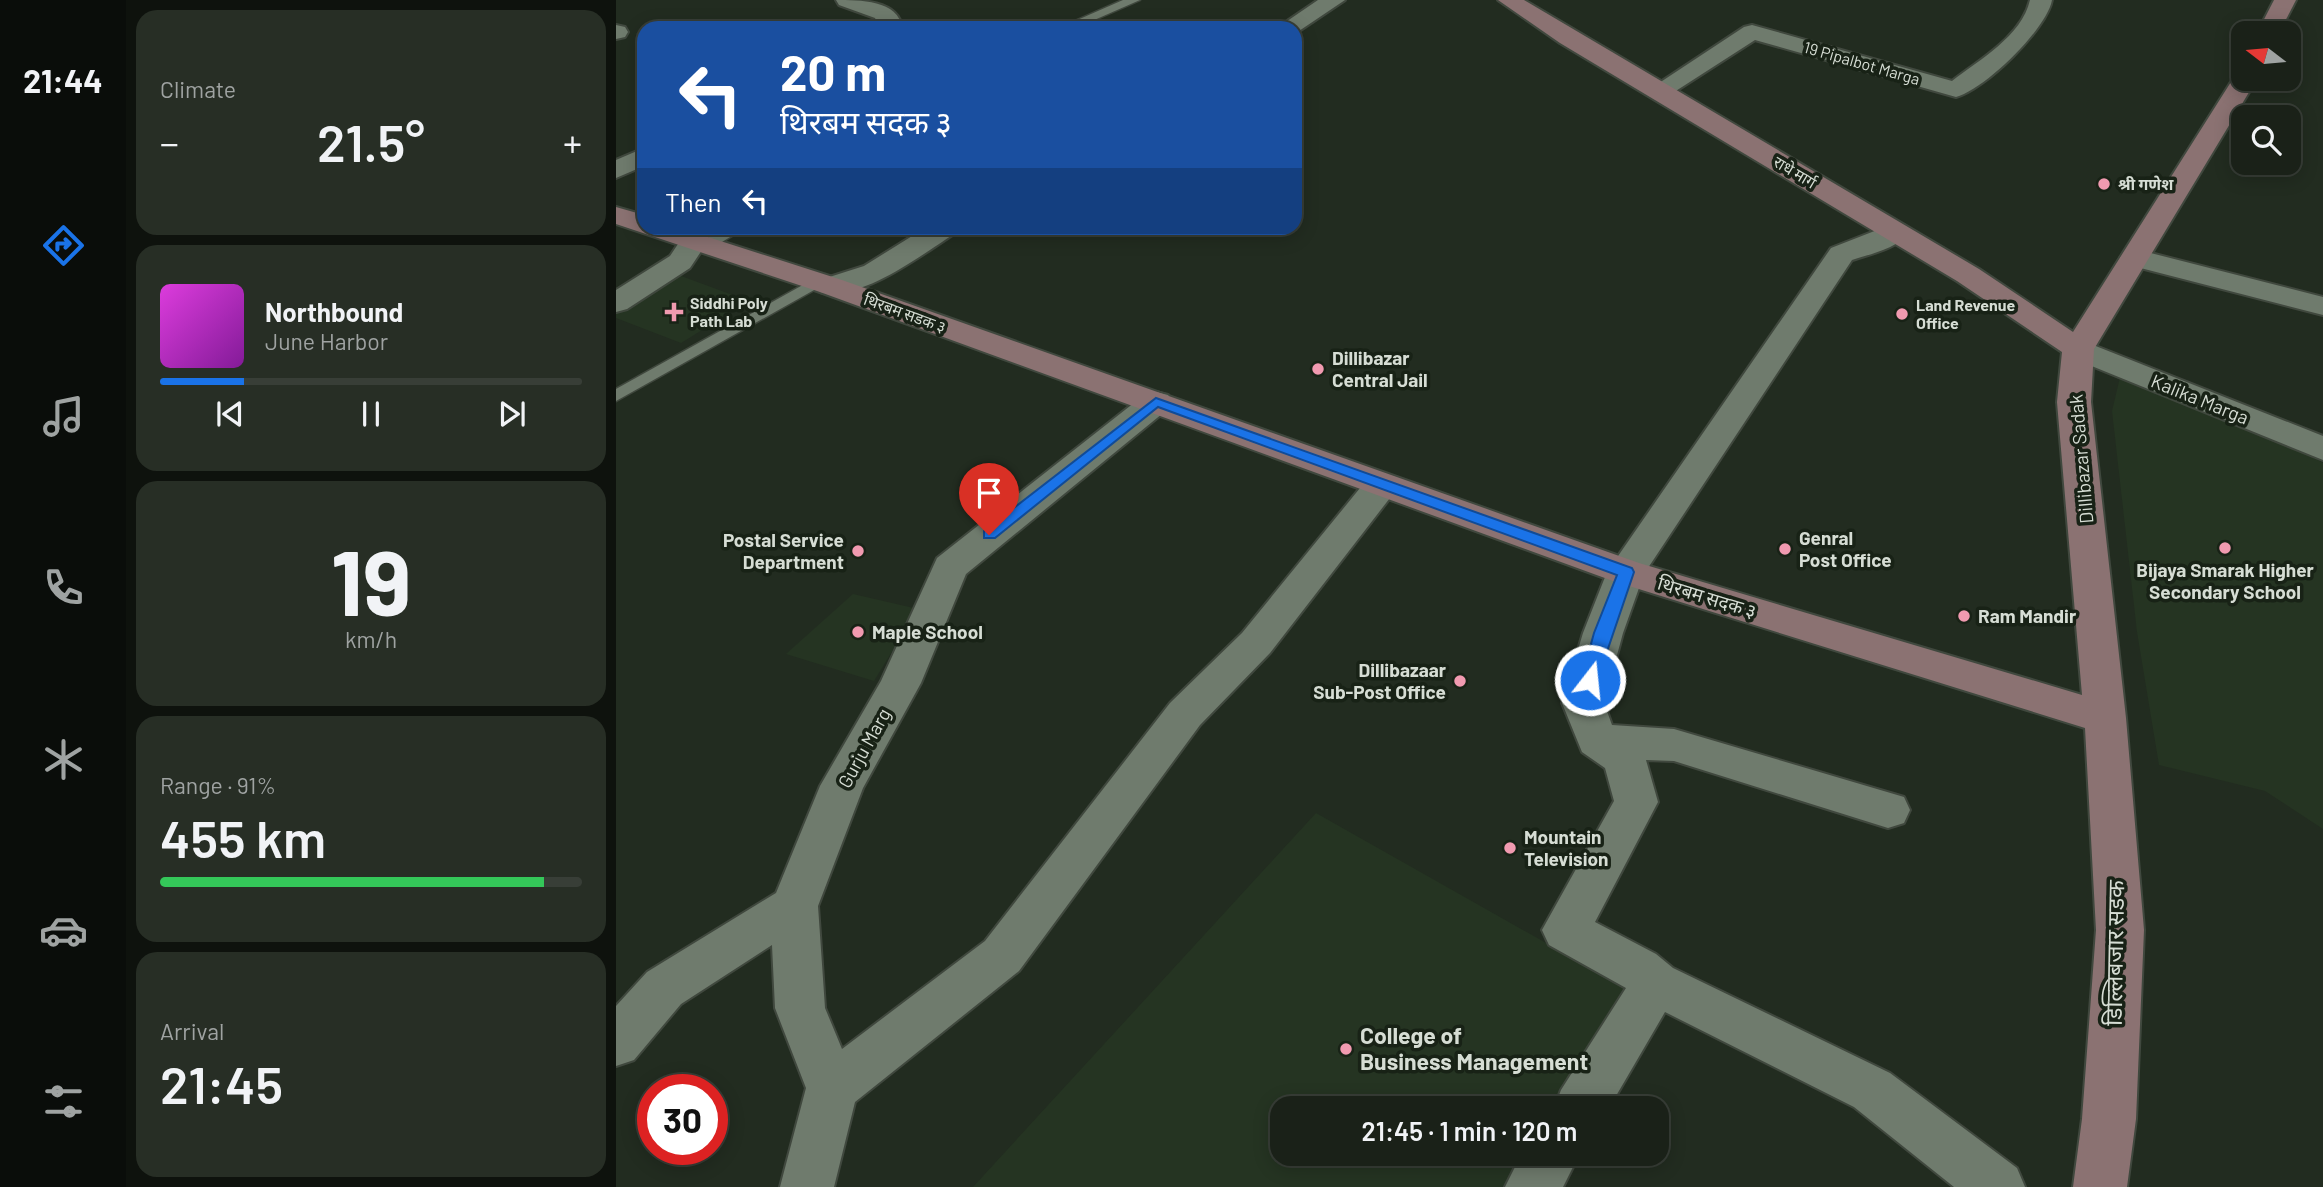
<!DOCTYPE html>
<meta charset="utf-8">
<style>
body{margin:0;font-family:Barlow,"Noto Sans Devanagari",sans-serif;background:#272e25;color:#f1f3f6;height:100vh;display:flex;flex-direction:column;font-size:26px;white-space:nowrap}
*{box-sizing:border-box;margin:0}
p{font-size:23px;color:#9fa3a2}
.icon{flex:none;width:38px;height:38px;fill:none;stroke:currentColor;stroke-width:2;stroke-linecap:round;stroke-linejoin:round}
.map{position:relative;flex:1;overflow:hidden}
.sheet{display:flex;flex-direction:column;gap:10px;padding:10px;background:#0e120d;width:490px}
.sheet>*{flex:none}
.guide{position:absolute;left:21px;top:21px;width:665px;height:214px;border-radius:21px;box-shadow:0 4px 18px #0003,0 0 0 2px #383e37;background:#1a4fa0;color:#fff;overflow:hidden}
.needle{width:46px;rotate:286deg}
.buttons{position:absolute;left:1615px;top:21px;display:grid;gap:14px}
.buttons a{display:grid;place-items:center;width:70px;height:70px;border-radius:14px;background:#1a2118;box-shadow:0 4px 18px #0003,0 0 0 2px #383e37;font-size:35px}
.speed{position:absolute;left:21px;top:1074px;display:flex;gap:14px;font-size:35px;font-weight:700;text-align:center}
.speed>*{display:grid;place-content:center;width:91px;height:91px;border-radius:50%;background:#1a2118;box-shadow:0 4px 18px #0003,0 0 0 2px #383e37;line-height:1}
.speed .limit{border:10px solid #d22;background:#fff;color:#111}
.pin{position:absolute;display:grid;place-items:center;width:60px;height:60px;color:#fff;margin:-72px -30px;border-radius:50% 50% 50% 0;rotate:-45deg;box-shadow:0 0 7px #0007}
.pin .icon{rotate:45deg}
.me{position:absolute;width:77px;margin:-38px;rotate:16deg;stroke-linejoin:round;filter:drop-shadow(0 0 5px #0008)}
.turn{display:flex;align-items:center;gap:24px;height:147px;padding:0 28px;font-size:32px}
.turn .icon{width:91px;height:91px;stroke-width:2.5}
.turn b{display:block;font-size:49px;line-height:60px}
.then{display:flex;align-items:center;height:66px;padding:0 28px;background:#0003;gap:14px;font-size:26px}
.big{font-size:52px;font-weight:600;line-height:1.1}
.sheet .card{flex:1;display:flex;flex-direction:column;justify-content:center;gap:10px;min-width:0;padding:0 24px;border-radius:21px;background:#272e25}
.sheet .dial{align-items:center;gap:0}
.dial b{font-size:91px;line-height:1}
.song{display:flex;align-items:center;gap:21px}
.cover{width:84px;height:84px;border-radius:10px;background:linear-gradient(135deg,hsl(300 70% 55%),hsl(290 70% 35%))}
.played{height:7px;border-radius:4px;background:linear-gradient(90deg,#1a73e8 20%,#383e37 20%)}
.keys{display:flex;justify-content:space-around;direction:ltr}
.heat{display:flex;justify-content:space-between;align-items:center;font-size:38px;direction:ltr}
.charge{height:10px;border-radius:5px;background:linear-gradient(90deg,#34c759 91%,#383e37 0)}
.trip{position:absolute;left:654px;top:1096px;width:399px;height:70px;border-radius:21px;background:#1a2118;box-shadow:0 4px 18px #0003,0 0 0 2px #383e37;font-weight:600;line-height:70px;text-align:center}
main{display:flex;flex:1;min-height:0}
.menu{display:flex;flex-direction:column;width:126px;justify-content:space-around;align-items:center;background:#0a0d0a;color:#9fa3a2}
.menu .icon{width:49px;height:49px}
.menu .on{color:#1a73e8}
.menu b{font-size:32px;color:#f1f3f6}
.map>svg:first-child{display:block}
.built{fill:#253422}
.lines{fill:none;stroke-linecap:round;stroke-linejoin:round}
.lane-casing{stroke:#40483e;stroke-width:3}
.street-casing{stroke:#40483e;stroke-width:4}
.secondary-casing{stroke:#40483e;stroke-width:4}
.lane{fill:#6f7b6d;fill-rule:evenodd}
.street{fill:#6f7b6d;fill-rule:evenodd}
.secondary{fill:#8b7272;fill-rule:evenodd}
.route{fill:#1a73e8;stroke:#114b97;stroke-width:2}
.poi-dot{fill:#f19ab0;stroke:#182216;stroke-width:2.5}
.labels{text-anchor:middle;stroke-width:7;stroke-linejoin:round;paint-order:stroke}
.far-street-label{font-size:16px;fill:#d6ddd4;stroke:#182216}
.far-poi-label{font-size:16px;font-weight:bold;fill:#d6ddd4;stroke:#182216;text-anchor:start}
.poi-label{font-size:19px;font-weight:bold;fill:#d6ddd4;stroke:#182216;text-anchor:start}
.street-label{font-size:19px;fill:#d6ddd4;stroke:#182216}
.near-street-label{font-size:23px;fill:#d6ddd4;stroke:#182216}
.near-poi-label{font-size:23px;font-weight:bold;fill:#d6ddd4;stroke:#182216;text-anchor:start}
</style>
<main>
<nav class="menu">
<b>21:44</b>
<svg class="icon on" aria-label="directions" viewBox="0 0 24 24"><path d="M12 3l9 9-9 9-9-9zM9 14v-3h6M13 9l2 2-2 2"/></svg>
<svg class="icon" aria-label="music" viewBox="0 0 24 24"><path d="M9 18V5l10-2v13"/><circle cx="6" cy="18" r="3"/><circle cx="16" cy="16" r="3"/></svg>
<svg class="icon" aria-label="phone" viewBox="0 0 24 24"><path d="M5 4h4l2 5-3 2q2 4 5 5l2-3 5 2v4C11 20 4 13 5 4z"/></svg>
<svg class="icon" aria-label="climate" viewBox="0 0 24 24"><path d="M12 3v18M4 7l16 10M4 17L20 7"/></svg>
<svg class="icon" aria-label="car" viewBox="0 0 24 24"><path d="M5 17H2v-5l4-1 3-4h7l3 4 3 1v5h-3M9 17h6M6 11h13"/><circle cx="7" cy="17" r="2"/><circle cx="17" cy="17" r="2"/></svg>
<svg class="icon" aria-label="filters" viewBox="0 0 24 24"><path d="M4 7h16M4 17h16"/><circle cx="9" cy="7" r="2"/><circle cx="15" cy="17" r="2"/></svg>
</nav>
<section class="sheet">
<div class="card"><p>Climate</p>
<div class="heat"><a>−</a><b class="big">21.5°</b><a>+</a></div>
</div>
<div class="card">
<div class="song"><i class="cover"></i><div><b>Northbound</b><p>June Harbor</p></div></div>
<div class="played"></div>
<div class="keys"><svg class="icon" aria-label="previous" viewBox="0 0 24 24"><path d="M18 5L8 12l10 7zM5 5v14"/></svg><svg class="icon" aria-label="pause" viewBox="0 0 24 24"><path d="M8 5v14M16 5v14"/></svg><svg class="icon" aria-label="next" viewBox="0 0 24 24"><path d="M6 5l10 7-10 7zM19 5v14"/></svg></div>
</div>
<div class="card dial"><b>19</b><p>km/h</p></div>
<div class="card"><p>Range · 91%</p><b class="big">455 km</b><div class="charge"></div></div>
<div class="card"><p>Arrival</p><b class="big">21:45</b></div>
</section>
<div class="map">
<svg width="1707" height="1187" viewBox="0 0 1707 1187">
<rect width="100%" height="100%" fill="#222c20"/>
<g class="built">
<path d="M57,273L133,301L65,343L0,318V306Z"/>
<path d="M1505,373L1651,431L1707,463V829L1649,791L1543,765L1521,632L1496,411Z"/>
<path d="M237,594L302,609L258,681L170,654Z"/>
<path d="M700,813L1015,991L938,1108H667V1153H909L887,1187H357Z"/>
</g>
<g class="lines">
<defs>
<g id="lane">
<path d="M507,0H524L460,28H443Z"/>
<path d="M110,228H129L96,248H84V242Z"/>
<path d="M201,277L207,279V285L0,401V389Z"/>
</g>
<g id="street">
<path d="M220,0C243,0 283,0 286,28H264L259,18L223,5Z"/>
<path d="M702,0H729L680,33L679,28H661Z"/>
<path d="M1414,0H1436C1431,29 1368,90 1340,97L1139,40L1052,96H1034L1031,91L1128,27L1136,25L1336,81C1363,60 1406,36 1414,0Z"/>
<path d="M0,25L9,27L12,32L9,37L0,39Z"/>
<path d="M28,148V166L0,178V160Z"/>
<path d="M1279,223L1289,226L1293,232C1281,249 1254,254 1236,260L1028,574L1007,633L988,703L996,725L1058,729L1288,797L1294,810L1288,823L1272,828L1058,761L1030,760L1042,802L979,922L1040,954L1057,968L1274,1073L1401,1168L1409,1187H1338L1238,1107L1049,1012L993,1108H938L945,1090L1010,988L933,945L926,930L998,801L989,768L966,752L946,703L967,633L991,572L1215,248Z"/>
<path d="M309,228H342L338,234C305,255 245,302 204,292L200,286L204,280L248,266Z"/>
<path d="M78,232L88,235L92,241L74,268L11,309L0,312V290L54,256L68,235Z"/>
<path d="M1519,249L1707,297V315L1509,264L1504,258L1509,252Z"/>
<path d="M1462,339L1707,436V460L1451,356L1446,349L1451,342Z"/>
<path d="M540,392L552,395L557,402L552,409L350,574L305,683L247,788L202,906L209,1008L226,1049L369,941L554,703L626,633L753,477L766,474L779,477L784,485L654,653L584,725L403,971L239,1102L218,1187H164L190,1088L159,1008L156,945L65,1004L18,1060L0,1066V1006L31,972L160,893L204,786L265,681L321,558L528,395Z"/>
<path d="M906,1153H964L947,1187H889Z"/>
</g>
<g id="secondary">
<path d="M882,0H908L1363,269L1457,332L1620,74L1628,72V79H1641L1478,349L1475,402L1510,718L1528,930L1520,1119L1511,1187H1457L1466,1119L1480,930L1469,728L997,581L204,292L0,224V207L28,215V228H64L226,280L1023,563L1466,695L1441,402L1446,352L1341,281L944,43Z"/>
<path d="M1658,0H1680L1663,33H1641Z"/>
</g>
</defs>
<use href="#lane" class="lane-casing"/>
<use href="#street" class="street-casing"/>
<use href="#secondary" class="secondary-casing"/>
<use href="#lane" class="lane"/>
<use href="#street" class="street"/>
<use href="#secondary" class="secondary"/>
</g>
<path class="route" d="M540,398L1016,568L1018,572L980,684H968L965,680L978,633L1001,575L542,407L379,538H368V531Z"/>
<g class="poi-dot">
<circle cx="1488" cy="184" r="7"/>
<path d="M54.5 301.5h7v7h7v7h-7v7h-7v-7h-7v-7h7z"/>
<circle cx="1286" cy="314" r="7"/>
<circle cx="702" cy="369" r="7"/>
<circle cx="1609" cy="548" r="7"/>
<circle cx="1169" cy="549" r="7"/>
<circle cx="242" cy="551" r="7"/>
<circle cx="1348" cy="616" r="7"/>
<circle cx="242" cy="632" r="7"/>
<circle cx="844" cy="681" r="7"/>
<circle cx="894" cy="848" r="7"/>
<circle cx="730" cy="1049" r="7"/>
</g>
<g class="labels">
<g class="far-street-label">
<text transform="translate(1246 63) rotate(16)" y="6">19 Pipalbot Marga</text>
<text transform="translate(1179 172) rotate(31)" y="6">राधे मार्ग</text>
<text transform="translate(289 313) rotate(20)" y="6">थिरबम सडक ३</text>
</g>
<g class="far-poi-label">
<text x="1502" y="190">श्री गणेश</text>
<text x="74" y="309">Siddhi Poly<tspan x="74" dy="18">Path Lab</tspan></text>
<text x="1300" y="311">Land Revenue<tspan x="1300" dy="18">Office</tspan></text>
</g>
<g class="poi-label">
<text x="716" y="365">Dillibazar<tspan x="716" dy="22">Central Jail</tspan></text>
<text x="1183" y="545">Genral<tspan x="1183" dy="22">Post Office</tspan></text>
<text x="228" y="547" text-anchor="end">Postal Service<tspan x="228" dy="22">Department</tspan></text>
<text x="1609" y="577" text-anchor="middle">Bijaya Smarak Higher<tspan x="1609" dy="22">Secondary School</tspan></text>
<text x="1362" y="623">Ram Mandir</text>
<text x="256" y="639">Maple School</text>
<text x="830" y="677" text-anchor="end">Dillibazaar<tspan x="830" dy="22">Sub-Post Office</tspan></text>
<text x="908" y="844">Mountain<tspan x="908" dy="22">Television</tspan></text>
</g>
<g class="street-label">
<text transform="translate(1584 399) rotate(22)" y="7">Kalika Marga</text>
<text transform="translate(1465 459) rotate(-95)" y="7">Dillibazar Sadak</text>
<text transform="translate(1091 597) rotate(17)" y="7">थिरबम सदक ३</text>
<text transform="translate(248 748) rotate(-61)" y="7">Gurju Marg</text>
</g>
<g class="near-street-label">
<text transform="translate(1499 953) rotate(-89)" y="8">डिल्लिबजार सडक</text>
</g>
<g class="near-poi-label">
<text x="744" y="1044">College of<tspan x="744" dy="26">Business Management</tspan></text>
</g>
</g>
</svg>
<div class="buttons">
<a><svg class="needle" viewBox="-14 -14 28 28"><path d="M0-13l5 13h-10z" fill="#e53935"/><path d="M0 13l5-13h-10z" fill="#9fa3a2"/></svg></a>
<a><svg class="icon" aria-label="search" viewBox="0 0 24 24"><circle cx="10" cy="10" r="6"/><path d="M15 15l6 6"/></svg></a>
</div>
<div class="speed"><div class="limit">30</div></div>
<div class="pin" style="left:373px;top:535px;background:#d93025"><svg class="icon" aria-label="arrive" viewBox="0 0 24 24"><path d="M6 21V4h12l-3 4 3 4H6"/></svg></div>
<svg class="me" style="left:974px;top:680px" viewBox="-20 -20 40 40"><circle r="17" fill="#1a73e8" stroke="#fff" stroke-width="3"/><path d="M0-11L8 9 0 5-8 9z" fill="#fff"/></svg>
<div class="trip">21:45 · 1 min · 120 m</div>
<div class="guide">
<div class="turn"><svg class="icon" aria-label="left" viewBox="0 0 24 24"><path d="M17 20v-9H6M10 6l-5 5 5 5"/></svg><div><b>20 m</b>थिरबम सदक ३</div></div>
<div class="then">Then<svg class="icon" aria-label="left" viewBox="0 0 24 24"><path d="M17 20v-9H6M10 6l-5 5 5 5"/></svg></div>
</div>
</div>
</main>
